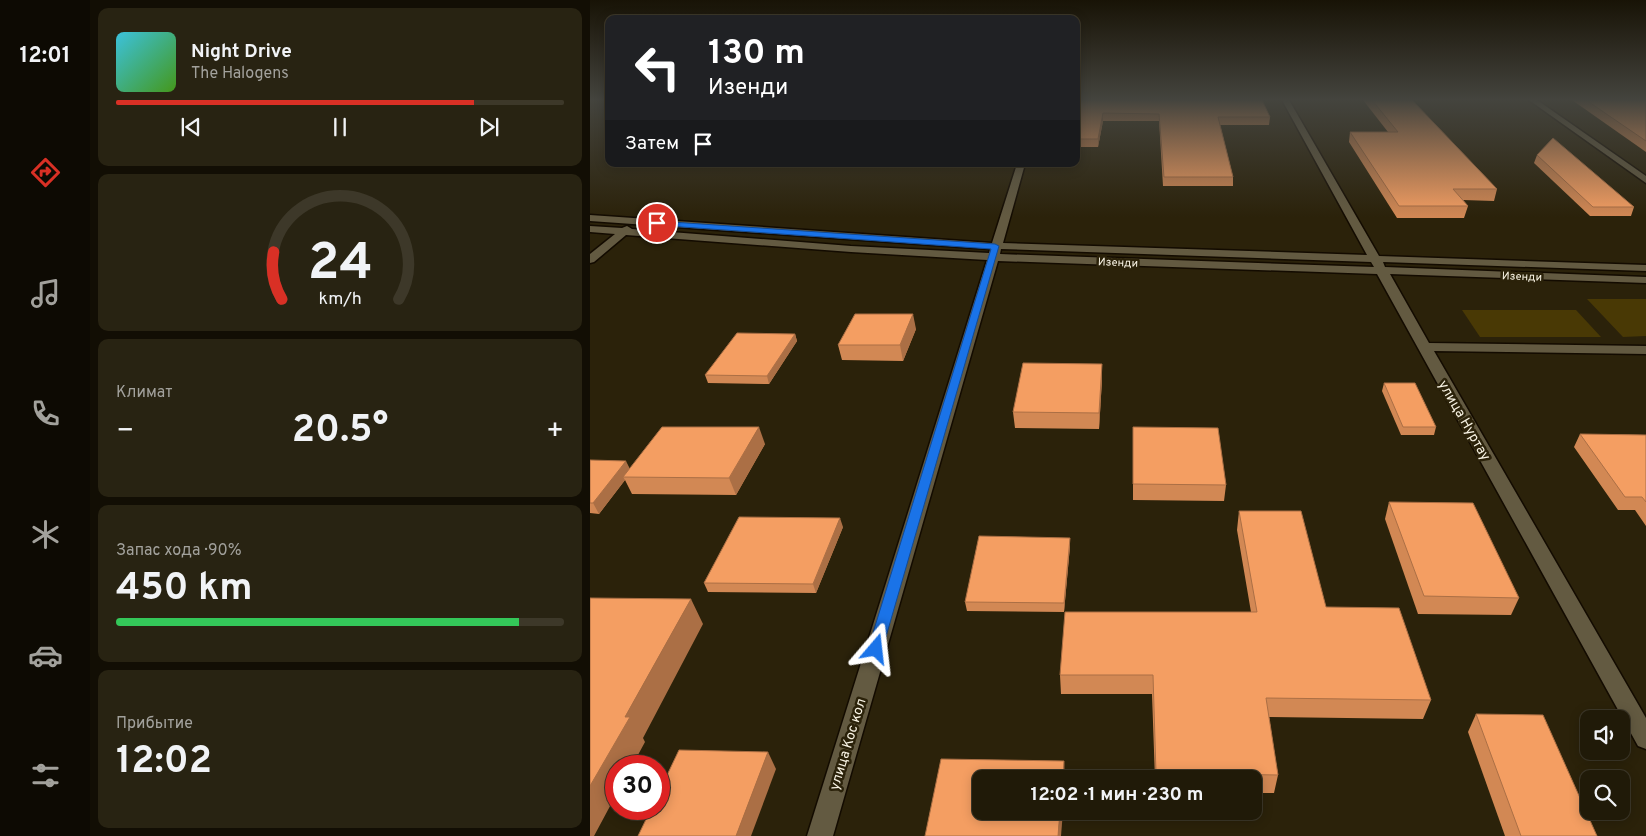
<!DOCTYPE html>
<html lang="ru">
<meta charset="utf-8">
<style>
body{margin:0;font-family:Overpass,sans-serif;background:#282312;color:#f1f3f6;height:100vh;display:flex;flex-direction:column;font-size:19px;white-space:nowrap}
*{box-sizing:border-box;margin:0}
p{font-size:16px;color:#a2a19c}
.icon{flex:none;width:28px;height:28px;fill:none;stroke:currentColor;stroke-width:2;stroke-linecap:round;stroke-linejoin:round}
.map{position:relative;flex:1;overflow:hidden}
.drawer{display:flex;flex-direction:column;gap:8px;padding:8px;background:#120e04;width:500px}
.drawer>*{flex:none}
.guide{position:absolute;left:15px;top:15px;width:475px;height:152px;border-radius:10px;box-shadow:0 2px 12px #0003,0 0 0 1px #3d3829;background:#202124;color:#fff;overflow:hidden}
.fabs{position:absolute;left:990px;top:710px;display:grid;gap:10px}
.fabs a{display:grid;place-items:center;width:50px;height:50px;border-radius:10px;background:#201a08;box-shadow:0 2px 12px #0003,0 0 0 1px #3d3829;font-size:25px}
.speed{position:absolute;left:15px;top:755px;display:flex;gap:10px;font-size:25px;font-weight:700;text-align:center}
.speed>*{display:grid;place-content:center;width:65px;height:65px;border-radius:50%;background:#201a08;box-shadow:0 2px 12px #0003,0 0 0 1px #3d3829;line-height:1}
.speed .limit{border:8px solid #d22;background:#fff;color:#111}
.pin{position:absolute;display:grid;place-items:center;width:42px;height:42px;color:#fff;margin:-21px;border:2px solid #fff;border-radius:50%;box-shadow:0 1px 5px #0007}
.me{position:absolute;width:55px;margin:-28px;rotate:17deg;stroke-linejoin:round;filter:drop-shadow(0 0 4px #0008)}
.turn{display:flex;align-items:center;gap:18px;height:105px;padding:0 20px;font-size:22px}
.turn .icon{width:65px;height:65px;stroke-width:2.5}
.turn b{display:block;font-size:35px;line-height:42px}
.then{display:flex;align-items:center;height:48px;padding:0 20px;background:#0003;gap:10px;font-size:19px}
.big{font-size:38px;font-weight:700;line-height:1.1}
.drawer .tile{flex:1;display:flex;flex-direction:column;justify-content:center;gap:8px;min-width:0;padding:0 18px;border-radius:10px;background:#282312}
.drawer .dial{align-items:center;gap:0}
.dial svg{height:130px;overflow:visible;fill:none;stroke:#3d3829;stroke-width:7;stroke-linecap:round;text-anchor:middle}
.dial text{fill:#f1f3f6;stroke:none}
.song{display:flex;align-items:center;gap:15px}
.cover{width:60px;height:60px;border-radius:8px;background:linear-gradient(135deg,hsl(190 70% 55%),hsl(100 70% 35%))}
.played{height:5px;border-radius:2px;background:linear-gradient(90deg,#d93025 80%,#3d3829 80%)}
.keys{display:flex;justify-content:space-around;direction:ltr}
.heat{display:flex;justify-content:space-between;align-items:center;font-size:28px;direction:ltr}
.charge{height:8px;border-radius:4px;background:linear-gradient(90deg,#34c759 90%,#3d3829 0)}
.trip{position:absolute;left:382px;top:770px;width:290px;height:50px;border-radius:10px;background:#201a08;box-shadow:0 2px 12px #0003,0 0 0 1px #3d3829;font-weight:700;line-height:50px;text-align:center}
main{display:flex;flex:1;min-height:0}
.tab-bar{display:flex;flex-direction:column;width:90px;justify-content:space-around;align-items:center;background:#0d0a03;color:#a2a19c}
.tab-bar .icon{width:35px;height:35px}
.tab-bar .selected{color:#d93025}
.tab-bar b{font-size:22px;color:#f1f3f6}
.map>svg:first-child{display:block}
.green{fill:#493905}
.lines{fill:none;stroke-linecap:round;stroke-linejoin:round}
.minor-casing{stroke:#130b00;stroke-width:3}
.minor{fill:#635a41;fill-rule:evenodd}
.wall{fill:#d28854}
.shaded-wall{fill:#ab6f45}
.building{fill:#f49e62;stroke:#ab6f45}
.route{fill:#1a73e8;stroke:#114b97}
.labels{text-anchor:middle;stroke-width:5;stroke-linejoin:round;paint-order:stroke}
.far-street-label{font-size:11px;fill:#f8f3e4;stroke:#2b220a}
.street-label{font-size:14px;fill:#f8f3e4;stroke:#2b220a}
</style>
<main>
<nav class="tab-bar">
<b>12:01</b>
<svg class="icon selected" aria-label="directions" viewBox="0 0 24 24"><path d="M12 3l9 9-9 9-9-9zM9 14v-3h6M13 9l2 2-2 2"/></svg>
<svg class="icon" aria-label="music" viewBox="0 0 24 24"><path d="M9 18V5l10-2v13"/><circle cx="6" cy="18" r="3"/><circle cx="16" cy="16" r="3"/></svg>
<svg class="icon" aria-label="phone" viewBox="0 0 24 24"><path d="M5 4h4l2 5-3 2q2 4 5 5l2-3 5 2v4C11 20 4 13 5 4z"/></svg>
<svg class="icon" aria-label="climate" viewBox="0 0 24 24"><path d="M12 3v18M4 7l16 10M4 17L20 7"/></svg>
<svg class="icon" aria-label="car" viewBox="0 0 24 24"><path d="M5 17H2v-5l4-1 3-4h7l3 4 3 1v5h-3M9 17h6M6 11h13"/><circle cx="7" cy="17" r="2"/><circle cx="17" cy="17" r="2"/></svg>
<svg class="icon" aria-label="filters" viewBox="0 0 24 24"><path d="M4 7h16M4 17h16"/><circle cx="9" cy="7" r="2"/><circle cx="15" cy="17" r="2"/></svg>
</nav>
<section class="drawer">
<div class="tile">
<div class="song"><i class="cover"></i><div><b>Night Drive</b><p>The Halogens</p></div></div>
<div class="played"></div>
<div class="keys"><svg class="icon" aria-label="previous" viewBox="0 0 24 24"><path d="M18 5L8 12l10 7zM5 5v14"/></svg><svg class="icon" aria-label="pause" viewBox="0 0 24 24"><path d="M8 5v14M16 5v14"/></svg><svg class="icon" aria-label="next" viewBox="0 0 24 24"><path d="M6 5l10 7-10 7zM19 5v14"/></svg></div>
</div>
<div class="tile dial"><svg viewBox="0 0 100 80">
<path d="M14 69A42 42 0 1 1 86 69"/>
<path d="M14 69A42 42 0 0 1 9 40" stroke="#d93025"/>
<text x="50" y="56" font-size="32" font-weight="700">24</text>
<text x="50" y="72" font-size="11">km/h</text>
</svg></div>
<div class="tile"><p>Климат</p>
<div class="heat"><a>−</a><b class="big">20.5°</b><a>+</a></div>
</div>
<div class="tile"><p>Запас хода · 90%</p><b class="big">450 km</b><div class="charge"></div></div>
<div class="tile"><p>Прибытие</p><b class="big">12:02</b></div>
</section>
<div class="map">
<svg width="1056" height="836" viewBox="0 0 1056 836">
<rect width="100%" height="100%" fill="#2b220a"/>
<g class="green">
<path d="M997,299H1056V336L1033,337Z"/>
<path d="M872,310H986L1011,337H890Z"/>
</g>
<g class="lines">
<defs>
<g id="minor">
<path d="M692,100H699L789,256L1056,265V271L793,262L795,267L1056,277V283L800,274L839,343L1056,346V354L844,351L1056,718V749L1048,746L787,274L408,261L243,836H217L397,260L261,252L36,235L4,262L0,263V254L25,234L0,232V226L32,228L37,226L42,229L261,246L399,253L400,249L0,221V215L402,243L427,164H435L413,243L777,255ZM411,249L781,262L784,267L410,254Z"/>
<path d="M939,100H947L1056,176V183Z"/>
</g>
</defs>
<use href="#minor" class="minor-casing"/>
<use href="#minor" class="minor"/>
</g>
<g class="wall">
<path d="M486,100L680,117L679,125H630L643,177V186H573L569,121H513L508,147H486Z"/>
<path d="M773,100H822L907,189L904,201L873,200L878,206L874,218H807L759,142L760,132H798Z"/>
<path d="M982,100H1056V152Z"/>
<path d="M947,155L1044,207L1041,216H1000L944,163Z"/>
<path d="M357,164H406L404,168L357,167Z"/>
<path d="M326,329L313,361L252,360L248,345Z"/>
<path d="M205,334L207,341L179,384L118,383L115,375Z"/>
<path d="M512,380L509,429L425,428L423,412Z"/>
<path d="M794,383L846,427L844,435H811L792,391Z"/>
<path d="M543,427L636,485L634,501L543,500Z"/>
<path d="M990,434L1056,435V526L1045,510H1028L984,447Z"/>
<path d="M175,444L146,495L42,494L35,480L9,514L0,513V460L40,469Z"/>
<path d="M799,502L929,598L921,615L828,614L795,519Z"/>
<path d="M649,511L736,607L841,700L833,719L679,717L688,775L684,793H664V779H565L562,694H471L470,675L661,612L647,530Z"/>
<path d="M253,527L226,593L118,592L114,583Z"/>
<path d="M480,546L474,612L377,611L375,602Z"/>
<path d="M886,714L1007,836H915L878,732Z"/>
</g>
<g class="shaded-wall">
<path d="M513,113V121L508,147V139Z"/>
<path d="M323,314L326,329L313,361L310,345Z"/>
<path d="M205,334L207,341L179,384L177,376Z"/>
<path d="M512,364V380L509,429V413Z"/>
<path d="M169,427L175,444L146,495L139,478Z"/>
<path d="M36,461L41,471L33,477L35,480L9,514L3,503Z"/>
<path d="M250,518L253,527L226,593L223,584Z"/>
<path d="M480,538V546L474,612V603Z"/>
<path d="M101,599L113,624L53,738L55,742L42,766H26V795L4,836H0V786L35,717Z"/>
<path d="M178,752L186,769L161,836H146Z"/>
<path d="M474,761L475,779H473Z"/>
<path d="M470,811H473L471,836H468Z"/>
</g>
<g class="building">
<path d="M486,100H672L680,117H628L643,177H574L569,114L513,113L508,139H486Z"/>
<path d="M782,100H822L907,189H863L878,206H809L760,132H808Z"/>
<path d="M996,100H1056V141Z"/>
<path d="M963,138L1044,207H1003L947,155Z"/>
<path d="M265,314H323L310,345H248Z"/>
<path d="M147,333L205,334L177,376L115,375Z"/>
<path d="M433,363L512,364L509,413L423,412Z"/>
<path d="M794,383H825L846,427H813Z"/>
<path d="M72,427H169L139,478L33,477Z"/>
<path d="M543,427L628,428L636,485L543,484Z"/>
<path d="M990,434L1056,435V502L1052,497H1035Z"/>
<path d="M0,460L36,461L3,503H0Z"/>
<path d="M799,502L883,503L929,598L834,596Z"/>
<path d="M649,511H711L736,607L809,608L841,700L676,698L688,775L566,773L563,675H470L475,612H667Z"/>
<path d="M149,517L250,518L223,584L114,583Z"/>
<path d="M389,536L480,538L474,603L375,602Z"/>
<path d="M0,598L101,599L35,717H40L0,786Z"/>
<path d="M886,714L953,715L1007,836H931Z"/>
<path d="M89,750L178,752L146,836H48L61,809H69V792Z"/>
<path d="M351,759L474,761L473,779H391V811H470L468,836H335Z"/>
</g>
<linearGradient id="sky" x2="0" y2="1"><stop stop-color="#181306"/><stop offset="0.46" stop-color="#44443e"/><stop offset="1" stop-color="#44443e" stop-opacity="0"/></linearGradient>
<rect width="1056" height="217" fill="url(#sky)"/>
<path class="route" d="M67,221L405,244L409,246L291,654L286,656L280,654L278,649L401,249L64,225V222Z"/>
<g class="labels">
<g class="far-street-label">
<text transform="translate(528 262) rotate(2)" y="4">Изенди</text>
<text transform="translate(932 276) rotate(2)" y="4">Изенди</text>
</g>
<g class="street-label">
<text transform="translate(875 420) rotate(60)" y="5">улица Нуртау</text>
<text transform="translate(257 744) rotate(-73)" y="5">улица Кос кол</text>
</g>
</g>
</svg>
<div class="fabs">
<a><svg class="icon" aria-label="sound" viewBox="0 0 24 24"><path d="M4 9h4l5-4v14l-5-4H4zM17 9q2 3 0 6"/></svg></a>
<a><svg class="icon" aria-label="search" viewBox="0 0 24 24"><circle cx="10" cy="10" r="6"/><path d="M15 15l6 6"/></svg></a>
</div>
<div class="speed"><div class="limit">30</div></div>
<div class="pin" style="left:67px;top:223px;background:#d93025"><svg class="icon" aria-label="arrive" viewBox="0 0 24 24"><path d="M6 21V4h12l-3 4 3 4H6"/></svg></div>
<svg class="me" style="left:286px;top:649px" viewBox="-20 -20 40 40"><path d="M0-17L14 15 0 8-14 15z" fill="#1a73e8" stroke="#fff" stroke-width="4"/></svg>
<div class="trip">12:02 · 1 мин · 230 m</div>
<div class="guide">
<div class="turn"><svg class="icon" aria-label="left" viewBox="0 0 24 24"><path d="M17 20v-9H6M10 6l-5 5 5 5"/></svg><div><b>130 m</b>Изенди</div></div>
<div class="then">Затем<svg class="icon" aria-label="arrive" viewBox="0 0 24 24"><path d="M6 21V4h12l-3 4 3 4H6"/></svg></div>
</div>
</div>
</main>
